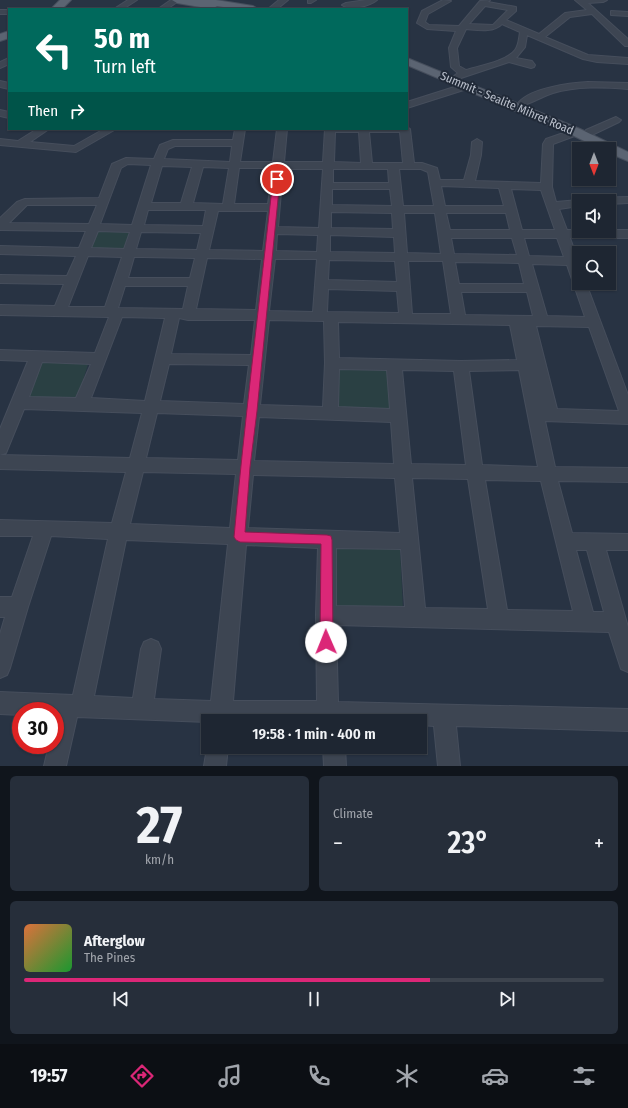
<!DOCTYPE html>
<meta charset="utf-8">
<style>
body{margin:0;font-family:"Fira Sans Condensed",sans-serif;background:#262e3a;color:#f1f3f6;height:100vh;display:flex;flex-direction:column;font-size:15px;white-space:nowrap}
*{box-sizing:border-box;margin:0}
p{font-size:13px;color:#a1a5ac}
.icon{flex:none;width:22px;height:22px;fill:none;stroke:currentColor;stroke-width:2;stroke-linecap:round;stroke-linejoin:round}
.map{position:relative;height:766px;overflow:hidden}
.details{display:flex;flex-direction:column;gap:10px;padding:10px;background:#10151c;flex:1}
.details>*{flex:none}
.banner{position:absolute;left:8px;top:8px;width:400px;height:122px;border-radius:0px;box-shadow:0 1px 3px #0004,0 0 0 1px #3c434d;background:#00695c;color:#fff;overflow:hidden}
.needle{width:26px;rotate:180deg}
.tools{position:absolute;left:572px;top:142px;display:grid;gap:8px}
.tools a{display:grid;place-items:center;width:44px;height:44px;border-radius:0px;background:#1e2632;box-shadow:0 1px 3px #0004,0 0 0 1px #3c434d;font-size:20px}
.speed{position:absolute;left:12px;top:702px;display:flex;gap:8px;font-size:20px;font-weight:700;text-align:center}
.speed>*{display:grid;place-content:center;width:52px;height:52px;border-radius:50%;background:#1e2632;box-shadow:0 1px 3px #0004,0 0 0 1px #3c434d;line-height:1}
.speed .limit{border:6px solid #d22;background:#fff;color:#111}
.pin{position:absolute;display:grid;place-items:center;width:34px;height:34px;color:#fff;margin:-17px;border:2px solid #fff;border-radius:50%;box-shadow:0 1px 4px #0007}
.me{position:absolute;width:44px;margin:-22px;rotate:359deg;stroke-linejoin:round;filter:drop-shadow(0 0 3px #0008)}
.turn{display:flex;align-items:center;gap:14px;height:84px;padding:0 20px;font-size:18px}
.turn .icon{width:52px;height:52px;stroke-width:2.5}
.turn b{display:block;font-size:28px;line-height:34px}
.then{display:flex;align-items:center;height:38px;padding:0 20px;background:#0003;gap:8px;font-size:15px}
.big{font-size:30px;font-weight:600;line-height:1.1}
.details .tile{flex:1;display:flex;flex-direction:column;justify-content:center;gap:6px;min-width:0;padding:0 14px;border-radius:6px;background:#262e3a}
.details .dial{align-items:center;gap:0}
.dial b{font-size:52px;line-height:1}
.song{display:flex;align-items:center;gap:12px}
.cover{width:48px;height:48px;border-radius:6px;background:linear-gradient(135deg,hsl(20 70% 55%),hsl(130 70% 35%))}
.played{height:4px;border-radius:2px;background:linear-gradient(90deg,#db2777 70%,#3c434d 70%)}
.keys{display:flex;justify-content:space-around;direction:ltr}
.heat{display:flex;justify-content:space-between;align-items:center;font-size:22px;direction:ltr}
.details .tiles{flex:1;display:grid;gap:10px;grid-template-columns:1fr 1fr}
.tile:last-child{grid-column:span 2}
.trip{position:absolute;left:201px;top:714px;width:226px;height:40px;border-radius:0px;background:#1e2632;box-shadow:0 1px 3px #0004,0 0 0 1px #3c434d;font-weight:600;line-height:40px;text-align:center}
.menu{display:flex;height:64px;justify-content:space-around;align-items:center;background:#0c0f14;color:#a1a5ac}
.menu .icon{width:28px;height:28px}
.menu .selected{color:#db2777}
.menu b{font-size:18px;color:#f1f3f6}
.map>svg:first-child{display:block}
.green{fill:#2a4043}
.lines{fill:none;stroke-linecap:round;stroke-linejoin:round}
.minor-casing{stroke:#464e5c;stroke-width:2}
.major-casing{stroke:#464e5c;stroke-width:2}
.minor{fill:#3d4552;fill-rule:evenodd}
.major{fill:#5b6472;fill-rule:evenodd}
.route{fill:#db2777;stroke:#8e194d}
.labels{text-anchor:middle;stroke-width:4;stroke-linejoin:round;paint-order:stroke}
.far-street-label{font-size:12px;fill:#bac0cc;stroke:#212a38}
</style>
<div class="map">
<svg width="628" height="766" viewBox="0 0 628 766">
<rect width="100%" height="100%" fill="#283343"/>
<g class="green">
<path d="M94,229L131,230L123,251L86,252Z"/>
<path d="M90,358L77,399H24L41,359Z"/>
<path d="M328,365L388,368L392,414L327,411Z"/>
<path d="M335,546L400,548L403,610L334,608Z"/>
</g>
<g class="lines">
<defs>
<g id="minor">
<path d="M128,0H137L123,9H114Z"/>
<path d="M171,0H180L167,9H158Z"/>
<path d="M279,0H288L277,9H268Z"/>
<path d="M308,0H316L311,3H308Z"/>
<path d="M366,0H377C370,6 350,11 342,5L346,3Z"/>
<path d="M443,0L451,1L428,14L425,22L429,25L459,26L480,1L490,0L488,2L516,7V11L506,20L539,34L565,13L587,10L575,0H607L603,2L588,3L628,39V46H625L592,14L570,17L545,37L588,55L628,58V64L597,62L583,59L527,35L525,47L516,58L532,61L535,65L534,67L531,68L509,62L461,78H455L454,76L458,73L451,67L449,48L456,31L427,29L417,23L422,11ZM485,6L508,10L493,25L469,24ZM502,24L520,32C519,37 519,45 515,50C507,61 479,66 466,70L459,66L457,48L466,29C478,30 493,33 502,24Z"/>
<rect x="0" y="10" width="9" height="4"/>
<path d="M611,11L628,12V16L611,15Z"/>
<path d="M9,58V64L0,68V62Z"/>
<path d="M0,81L9,83V89L0,87Z"/>
<path d="M588,82L628,83V89C603,87 577,86 553,93C543,96 534,102 524,105L519,102C532,88 569,83 588,82Z"/>
<path d="M467,83L470,84L472,86L470,88L407,108V102Z"/>
<path d="M0,110L9,112V118L0,116Z"/>
<path d="M616,117L621,120L619,122L594,134L590,135L585,132L586,130Z"/>
<path d="M407,127L410,129L414,163H422L437,168L440,180H464L471,155L472,142L477,139L482,142L481,155L475,181L541,183L543,144L546,139L572,130H580L581,132L580,134L553,144L552,187L556,202L579,200L583,201H579V206L559,209L567,230H628V238H570L579,263V283H586L628,395V424L545,421L555,467L628,468V482L558,481L572,533L628,534V550H606L628,627V672L621,669L609,632L336,625L338,702L628,709V731L456,726L460,766H438L434,726L420,725V721H208V722L77,717L66,766H44L49,745H55V711H21V715L0,714V692L73,695L108,539L51,536L28,607L10,668L7,675L0,678V634L5,617H0V597H12L33,536H0V520L112,523L126,472L0,469V455L130,458L142,413L24,409L6,453L0,455V429L28,361L0,360V350L95,353L109,317L0,315V305L55,306L64,284L0,283V275L67,276L76,256L0,254V246L79,248L86,231L0,230V218L17,202L25,199L99,198L112,164L126,158L154,159L160,145L173,140H233L235,129H245L240,162H273L277,129H287L284,162H323L325,129H407ZM335,132H359L361,163L334,162ZM369,132H400L403,163H372ZM175,146H232L230,162L164,159L168,149ZM128,164L151,165L132,225L100,224L121,168ZM162,166L192,167L181,203H151ZM203,167L229,168L223,204L193,203ZM239,168H273L268,204H234ZM283,169H323L319,228L278,227ZM333,169H388L389,183H333ZM399,169H421L428,172L434,206H403ZM441,186L499,188L504,206H445ZM332,189H390L392,206L332,205ZM511,189L541,190L555,230H522ZM27,205H97L89,224L9,223ZM148,210H206L203,226L144,225ZM218,211H268L263,251L209,250ZM331,212L392,213L393,229L331,228ZM404,213H435L441,254L407,253ZM446,213H506L510,230H450ZM98,231L130,232L124,249L91,248ZM141,232L201,233L197,250L136,249ZM277,234L318,235L317,252L276,251ZM330,235L394,237L395,253L330,252ZM451,238H512L517,255L454,254ZM524,238H557L564,257L529,256ZM88,256L122,257L105,307H68ZM134,257H143L195,258L190,278H128ZM207,258L262,259L256,310L196,309ZM275,259H317L313,312L269,311ZM329,260L395,261L397,282L328,280ZM408,261H443L451,314H412ZM455,262L519,263L524,284H459ZM532,264L567,265L585,317L547,316ZM125,286H188L183,309L118,308ZM328,289L397,291L399,313L327,312ZM461,292H527L533,316L465,315ZM122,317L165,318L145,401L91,398ZM179,318L188,320H255L251,355L171,354ZM269,320L324,321L325,363L323,407L260,405ZM338,322L510,325L517,360L461,361L339,358ZM536,326L589,327L619,411L557,409ZM42,362L91,364L76,398L29,397ZM169,364L249,365L244,404L160,401ZM339,369L387,370L390,409L338,407ZM402,370L454,371L466,465L411,464ZM519,370L538,467L482,465L469,371ZM157,413L243,416L238,460L146,458ZM259,417L391,422L394,464L254,461ZM143,472L236,474L230,528L130,524ZM253,475L395,478L400,533L248,528ZM412,478L468,479L488,609L425,608ZM485,480L541,481L573,611L507,610ZM126,540L228,544L211,701L154,699L161,649L158,642L151,639L144,642L141,649L133,698L94,696ZM246,545L318,548L316,615L317,701H233ZM336,548L401,549L405,607L336,606ZM576,550H587L604,612H593Z"/>
<path d="M37,129H49L30,142L74,146L104,129H116L76,152L0,145V139L18,141Z"/>
<path d="M628,197V203L609,204V201H584L586,199L590,198Z"/>
<path d="M208,742V747H228L226,766H204Z"/>
<path d="M323,747H345L346,766H324Z"/>
</g>
<g id="major">
<path d="M60,0H71L62,9H51Z"/>
<path d="M172,0H216L253,6L258,9H236L217,6L212,9L177,3Z"/>
<path d="M9,31V38L0,41V34Z"/>
<path d="M407,58L580,129L628,152V161L609,153V149H601L572,135L407,65Z"/>
</g>
</defs>
<use href="#minor" class="minor-casing"/>
<use href="#major" class="major-casing"/>
<use href="#minor" class="minor"/>
<use href="#major" class="major"/>
</g>
<path class="route" d="M277,177L280,179L257,411L250,467L245,532L327,535L331,536L332,540L333,642L331,647L326,648L322,647L320,642L321,544L240,542L236,540L234,537C245,417 260,298 273,179Z"/>
<g class="labels">
<g class="far-street-label">
<text transform="translate(507 103) rotate(23)" y="4">Summit - Sealite Mihret Road</text>
</g>
</g>
</svg>
<div class="tools">
<a><svg class="needle" viewBox="-14 -14 28 28"><path d="M0-13l5 13h-10z" fill="#e53935"/><path d="M0 13l5-13h-10z" fill="#a1a5ac"/></svg></a>
<a><svg class="icon" aria-label="sound" viewBox="0 0 24 24"><path d="M4 9h4l5-4v14l-5-4H4zM17 9q2 3 0 6"/></svg></a>
<a><svg class="icon" aria-label="search" viewBox="0 0 24 24"><circle cx="10" cy="10" r="6"/><path d="M15 15l6 6"/></svg></a>
</div>
<div class="speed"><div class="limit">30</div></div>
<div class="pin" style="left:277px;top:179px;background:#d93025"><svg class="icon" aria-label="arrive" viewBox="0 0 24 24"><path d="M6 21V4h12l-3 4 3 4H6"/></svg></div>
<svg class="me" style="left:326px;top:642px" viewBox="-20 -20 40 40"><circle r="19" fill="#fff"/><path d="M0-13L10 11 0 6-10 11z" fill="#db2777"/></svg>
<div class="trip">19:58 · 1 min · 400 m</div>
<div class="banner">
<div class="turn"><svg class="icon" aria-label="left" viewBox="0 0 24 24"><path d="M17 20v-9H6M10 6l-5 5 5 5"/></svg><div><b>50 m</b>Turn left</div></div>
<div class="then">Then<svg class="icon" aria-label="right" viewBox="0 0 24 24"><path d="M7 20v-9h11M14 6l5 5-5 5"/></svg></div>
</div>
</div>
<section class="details">
<div class="tiles">
<div class="tile dial"><b>27</b><p>km/h</p></div>
<div class="tile"><p>Climate</p>
<div class="heat"><a>−</a><b class="big">23°</b><a>+</a></div>
</div>
<div class="tile">
<div class="song"><i class="cover"></i><div><b>Afterglow</b><p>The Pines</p></div></div>
<div class="played"></div>
<div class="keys"><svg class="icon" aria-label="previous" viewBox="0 0 24 24"><path d="M18 5L8 12l10 7zM5 5v14"/></svg><svg class="icon" aria-label="pause" viewBox="0 0 24 24"><path d="M8 5v14M16 5v14"/></svg><svg class="icon" aria-label="next" viewBox="0 0 24 24"><path d="M6 5l10 7-10 7zM19 5v14"/></svg></div>
</div>
</div>
</section>
<nav class="menu">
<b>19:57</b>
<svg class="icon selected" aria-label="directions" viewBox="0 0 24 24"><path d="M12 3l9 9-9 9-9-9zM9 14v-3h6M13 9l2 2-2 2"/></svg>
<svg class="icon" aria-label="music" viewBox="0 0 24 24"><path d="M9 18V5l10-2v13"/><circle cx="6" cy="18" r="3"/><circle cx="16" cy="16" r="3"/></svg>
<svg class="icon" aria-label="phone" viewBox="0 0 24 24"><path d="M5 4h4l2 5-3 2q2 4 5 5l2-3 5 2v4C11 20 4 13 5 4z"/></svg>
<svg class="icon" aria-label="climate" viewBox="0 0 24 24"><path d="M12 3v18M4 7l16 10M4 17L20 7"/></svg>
<svg class="icon" aria-label="car" viewBox="0 0 24 24"><path d="M5 17H2v-5l4-1 3-4h7l3 4 3 1v5h-3M9 17h6M6 11h13"/><circle cx="7" cy="17" r="2"/><circle cx="17" cy="17" r="2"/></svg>
<svg class="icon" aria-label="filters" viewBox="0 0 24 24"><path d="M4 7h16M4 17h16"/><circle cx="9" cy="7" r="2"/><circle cx="15" cy="17" r="2"/></svg>
</nav>
